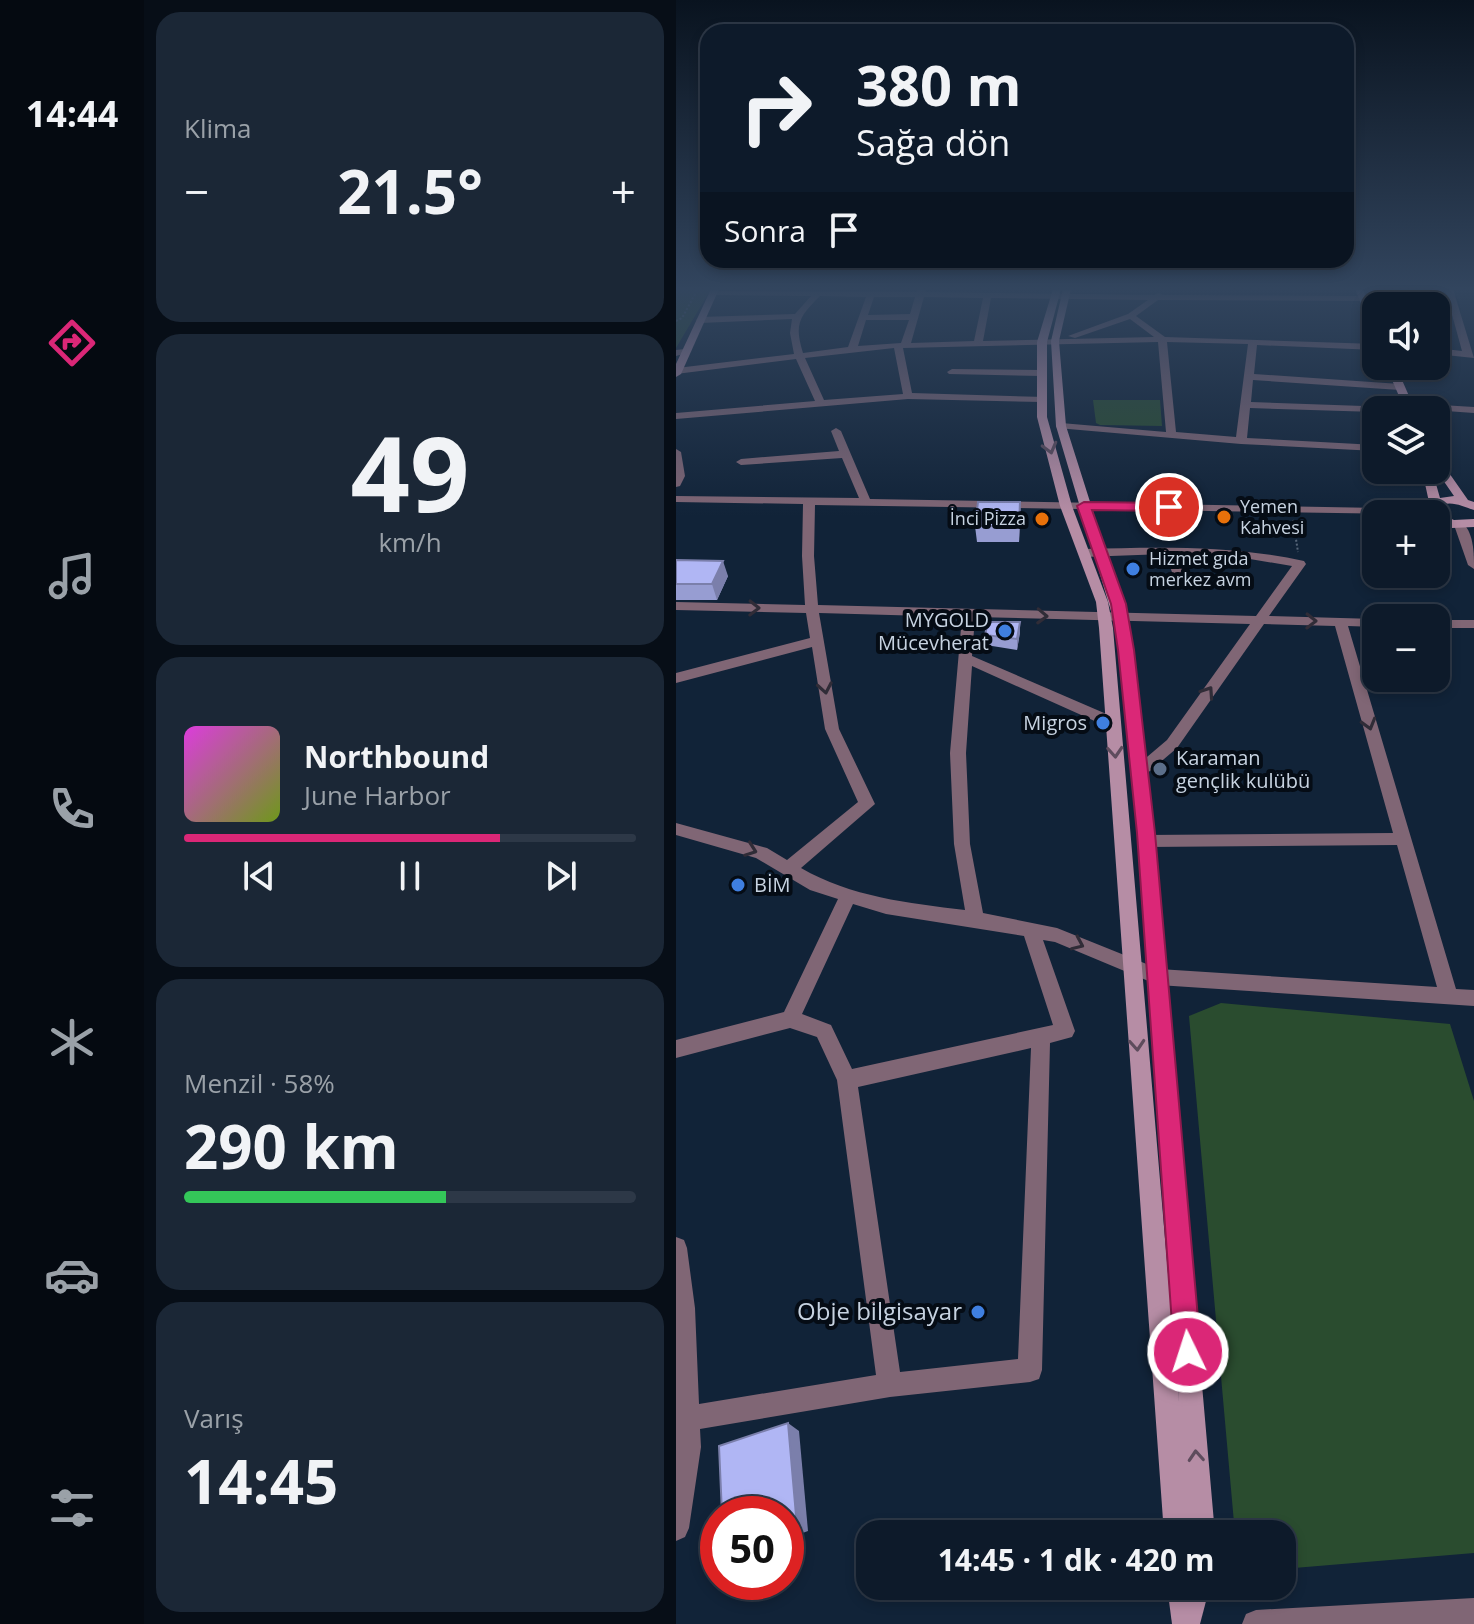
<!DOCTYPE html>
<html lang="tr">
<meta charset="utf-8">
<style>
body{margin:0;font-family:"Open Sans",sans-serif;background:#1b2736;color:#f1f3f6;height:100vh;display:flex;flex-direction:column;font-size:30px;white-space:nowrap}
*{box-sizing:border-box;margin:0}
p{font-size:26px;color:#9aa1a8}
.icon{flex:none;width:44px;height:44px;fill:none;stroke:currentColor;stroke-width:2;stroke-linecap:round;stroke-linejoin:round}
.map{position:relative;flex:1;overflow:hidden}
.panel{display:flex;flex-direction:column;gap:12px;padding:12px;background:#070e17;width:532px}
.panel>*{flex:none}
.top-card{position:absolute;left:24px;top:24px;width:654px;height:244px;border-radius:24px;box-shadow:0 4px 12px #0003,0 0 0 2px #2d3847;background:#0d1a2a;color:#f1f3f6;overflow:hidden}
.fabs{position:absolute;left:686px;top:292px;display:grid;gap:16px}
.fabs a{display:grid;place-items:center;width:88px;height:88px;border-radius:16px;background:#0d1a2a;box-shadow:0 4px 12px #0003,0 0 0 2px #2d3847;font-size:40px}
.speed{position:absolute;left:24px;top:1496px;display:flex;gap:16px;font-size:40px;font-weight:700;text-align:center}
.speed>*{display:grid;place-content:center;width:104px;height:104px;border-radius:50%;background:#0d1a2a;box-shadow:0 4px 12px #0003,0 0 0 2px #2d3847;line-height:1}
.speed .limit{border:12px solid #d22;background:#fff;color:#111}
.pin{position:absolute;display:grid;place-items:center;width:68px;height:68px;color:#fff;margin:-34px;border:4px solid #fff;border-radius:50%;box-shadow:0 2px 8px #0007}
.me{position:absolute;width:88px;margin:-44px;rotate:356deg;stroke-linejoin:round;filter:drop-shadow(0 0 6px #0008)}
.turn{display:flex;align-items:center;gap:28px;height:168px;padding:0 24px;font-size:36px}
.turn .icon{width:104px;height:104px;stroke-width:2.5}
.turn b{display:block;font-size:56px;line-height:68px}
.then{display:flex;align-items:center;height:76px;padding:0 24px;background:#0003;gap:16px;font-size:30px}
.big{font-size:60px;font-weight:700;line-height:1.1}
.panel .tile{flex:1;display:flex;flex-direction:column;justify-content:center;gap:12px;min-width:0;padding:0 28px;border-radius:24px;background:#1b2736}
.panel .dial{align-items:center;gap:0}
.dial b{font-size:104px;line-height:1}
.song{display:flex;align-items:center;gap:24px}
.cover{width:96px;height:96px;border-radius:12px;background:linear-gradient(135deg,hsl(300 70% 55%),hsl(80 70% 35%))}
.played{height:8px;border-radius:4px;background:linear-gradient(90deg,#db2777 70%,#2d3847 70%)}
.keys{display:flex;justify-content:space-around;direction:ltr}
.heat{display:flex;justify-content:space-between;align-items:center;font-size:44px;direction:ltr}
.charge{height:12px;border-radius:6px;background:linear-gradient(90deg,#34c759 58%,#2d3847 0)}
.trip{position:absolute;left:180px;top:1520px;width:440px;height:80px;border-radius:24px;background:#0d1a2a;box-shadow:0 4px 12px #0003,0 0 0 2px #2d3847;font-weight:700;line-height:80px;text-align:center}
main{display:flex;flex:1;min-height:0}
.tabs{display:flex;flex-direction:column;width:144px;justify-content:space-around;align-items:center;background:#050a11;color:#9aa1a8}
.tabs .icon{width:56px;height:56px}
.tabs .current{color:#db2777}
.tabs b{font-size:36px;color:#f1f3f6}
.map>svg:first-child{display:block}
.green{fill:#2a4c2f}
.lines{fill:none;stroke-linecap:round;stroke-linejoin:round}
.path{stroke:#566578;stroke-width:2;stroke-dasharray:2 2;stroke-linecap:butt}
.minor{fill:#806675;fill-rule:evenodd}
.tertiary{fill:#806675;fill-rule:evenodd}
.secondary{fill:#b68da5;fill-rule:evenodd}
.wall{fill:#979dd2}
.shaded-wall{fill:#7b7fab}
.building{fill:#b0b6f4;stroke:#7b7fab;stroke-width:2}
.oneway{stroke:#5e4c5d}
.oneway2{stroke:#302c37}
.route{fill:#db2777;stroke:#8e194d;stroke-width:2}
.food-dot{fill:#e8710a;stroke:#050c15;stroke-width:3}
.shop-dot{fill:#3f7fe0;stroke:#050c15;stroke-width:3}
.service-dot{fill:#5c6f8a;stroke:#050c15;stroke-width:3}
.labels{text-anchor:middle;stroke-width:8;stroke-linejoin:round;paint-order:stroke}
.far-poi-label{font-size:18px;fill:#c7d3e1;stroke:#050c15;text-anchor:start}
.poi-label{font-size:20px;fill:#c7d3e1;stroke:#050c15;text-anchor:end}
.near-poi-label{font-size:24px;fill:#c7d3e1;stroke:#050c15;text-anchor:end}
</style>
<main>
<nav class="tabs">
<b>14:44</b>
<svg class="icon current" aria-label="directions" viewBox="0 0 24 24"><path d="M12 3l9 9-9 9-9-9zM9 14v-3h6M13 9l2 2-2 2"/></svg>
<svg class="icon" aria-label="music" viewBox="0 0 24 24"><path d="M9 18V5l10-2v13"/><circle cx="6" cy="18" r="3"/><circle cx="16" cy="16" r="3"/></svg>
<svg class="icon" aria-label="phone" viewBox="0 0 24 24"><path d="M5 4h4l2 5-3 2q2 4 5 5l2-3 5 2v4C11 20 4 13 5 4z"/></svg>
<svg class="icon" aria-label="climate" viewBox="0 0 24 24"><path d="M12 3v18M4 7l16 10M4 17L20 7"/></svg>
<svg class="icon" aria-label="car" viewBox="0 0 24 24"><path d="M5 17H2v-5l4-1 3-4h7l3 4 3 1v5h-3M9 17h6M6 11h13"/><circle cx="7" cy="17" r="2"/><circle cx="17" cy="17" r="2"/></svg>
<svg class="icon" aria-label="filters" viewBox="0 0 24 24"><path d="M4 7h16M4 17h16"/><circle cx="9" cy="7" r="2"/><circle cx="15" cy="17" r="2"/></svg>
</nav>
<section class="panel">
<div class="tile"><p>Klima</p>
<div class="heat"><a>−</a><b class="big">21.5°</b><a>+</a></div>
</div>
<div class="tile dial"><b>49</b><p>km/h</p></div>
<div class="tile">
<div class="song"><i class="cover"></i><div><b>Northbound</b><p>June Harbor</p></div></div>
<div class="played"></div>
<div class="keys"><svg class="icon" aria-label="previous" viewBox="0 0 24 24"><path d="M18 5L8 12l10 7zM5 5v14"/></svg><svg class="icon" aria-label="pause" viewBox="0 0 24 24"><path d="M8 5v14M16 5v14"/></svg><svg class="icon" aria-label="next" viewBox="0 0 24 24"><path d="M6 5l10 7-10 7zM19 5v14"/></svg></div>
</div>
<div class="tile"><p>Menzil · 58%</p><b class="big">290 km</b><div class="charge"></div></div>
<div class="tile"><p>Varış</p><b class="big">14:45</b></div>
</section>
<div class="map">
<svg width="798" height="1624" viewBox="0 0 798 1624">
<rect width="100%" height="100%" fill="#112338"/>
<g class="green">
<path d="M0,289H35L0,348Z"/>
<path d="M417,400H484L486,426L424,425L420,423Z"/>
<path d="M545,1003L774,1024L798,1101V1553L606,1569V1534H559L513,1016Z"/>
</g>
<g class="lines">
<g class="path">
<path d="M0,321L6,318L22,289"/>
<path d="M617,520L622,552"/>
</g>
<g class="minor">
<path d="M242,289H250L249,292L478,295L483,293L487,295L687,296L690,297V301L482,300L460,316L489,337L700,344V350L581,345L578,374L724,384L729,387L724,390L577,380L575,402L716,407L721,410H700V412L574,408L571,438L700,445V451L565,444L381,428L380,426L385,423L490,432L482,342L227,348L236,393L369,397V401L366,402L232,399L0,419V413L139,401L120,359L0,374L1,368L118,354L114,333L116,319L24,323L20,320L24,317L119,314L135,296L37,295L34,291L241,292ZM144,296L190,297L172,347L127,353C118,324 123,317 144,296ZM198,297H239L234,314L192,315ZM248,297L307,298L298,341L235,343ZM315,298L472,300L452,314L392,336L399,338L454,319L478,337L307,341ZM190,320H233L225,343L182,346ZM491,342L572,344L560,437L500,432ZM218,348L227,394L148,400L129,358Z"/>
<path d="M769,289H777L798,358L760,354V348L786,351Z"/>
<path d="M0,350L9,349L14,352L0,356Z"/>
<path d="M276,369L366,370L371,373L366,376L273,374L271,372Z"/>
<path d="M732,403L798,407V413L728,408L727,406Z"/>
<path d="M160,428L165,431L194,499L759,509L761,511L757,514H726L139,505L138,556L142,605L580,616L616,566L562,557L502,554L513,585L507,589L501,585L489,554L408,557L402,553L408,549C483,547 555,545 628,561L630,564L593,616L700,619V627L672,626L780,989L798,990V1006L482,985L379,942L367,940L399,1031L396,1037L374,1043L366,1370L363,1379L354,1382L214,1397L24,1429L25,1447L13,1528L9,1537L0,1541V1237L8,1240L11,1248L19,1308L23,1404L200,1375L161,1080L141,1037L114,1028L0,1058V1040L108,1012L162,899L134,890L80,858L0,835V823L91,848L111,860L182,802L149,729L136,647L0,683V673L134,638L130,613L0,610V602L129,605L126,556L127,504L0,502V496L183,498L166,458L65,465L60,462L65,459L163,451L155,431ZM143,613L286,617L274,753L278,844L289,910C232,903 175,897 125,868L199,804L163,729ZM299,617L574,624L491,740L458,768L455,772L463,778L468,776L501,748L588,624L659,626L717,833L470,835L464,836L462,841L464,846L470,847L721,845L761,987L483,969L381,928L307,913L294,844L290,753L296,666L432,727H442L444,723L442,719L296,656ZM177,904L210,914L348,936L377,1025L176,1069L155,1025L126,1014ZM355,1048L342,1359L224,1372L182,1087Z"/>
<path d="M784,521C798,530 798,553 798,569L792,565L778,525Z"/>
<rect x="760" y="620" width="38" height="8"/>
<path d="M798,1598V1624H566L570,1614L580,1610Z"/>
</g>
<path class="tertiary" d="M0,449L5,452L9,476L4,486L0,487Z"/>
<g class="secondary">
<path d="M35,289H43L5,374L0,377V364Z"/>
<path d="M377,289H385L371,342V417L396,506L432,602L437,628L503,1403L462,833L440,628L380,426L375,341L387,289H395L383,341L390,426L454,628L478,833L539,1534H488L423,628L420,602L384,506L361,417V342Z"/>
<path d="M679,289H687L700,320V333L696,330Z"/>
<path d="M710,366H720L739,410H729Z"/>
<path d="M760,459L764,460L792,500L798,502V510C785,506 776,500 762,506L763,514L778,520L798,519V527L776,528L760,521V514H751L750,505L753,502L746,470H756L764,498L778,496L760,470Z"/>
<path d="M491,1586H534L524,1624H496Z"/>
</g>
</g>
<g class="wall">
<path d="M697,401L730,410H700V429L693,420Z"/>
<path d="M344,502L343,542H301L299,526Z"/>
<path d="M0,560L52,576L41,600H0Z"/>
<path d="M344,622V632L341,650L310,645L309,635Z"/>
</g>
<g class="shaded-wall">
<path d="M344,502L345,517L343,542V526Z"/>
<path d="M47,561L52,576L41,600L36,584Z"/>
<path d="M344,622V632L341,650V639Z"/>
<path d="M112,1423L123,1431L132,1531L110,1539Z"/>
</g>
<g class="building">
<path d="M721,400L730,410H704L697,401Z"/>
<path d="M302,502H344L343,526H299Z"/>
<path d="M0,560L47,561L36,584H0Z"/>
<path d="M312,622H344L341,639L309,635Z"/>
<path d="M112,1423L121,1527L110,1531V1514H46L43,1446Z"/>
</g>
<defs><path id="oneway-chevron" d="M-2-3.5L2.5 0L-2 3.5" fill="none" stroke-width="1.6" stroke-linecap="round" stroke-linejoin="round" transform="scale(2)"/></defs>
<g class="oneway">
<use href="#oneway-chevron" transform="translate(374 448) rotate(75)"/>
<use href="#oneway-chevron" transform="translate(439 752) rotate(86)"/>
<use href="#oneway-chevron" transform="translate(461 1045) rotate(86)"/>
<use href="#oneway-chevron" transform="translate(520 1456) rotate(-94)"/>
</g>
<g class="oneway2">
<use href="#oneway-chevron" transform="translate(78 608) rotate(1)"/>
<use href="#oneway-chevron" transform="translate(366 616) rotate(2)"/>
<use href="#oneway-chevron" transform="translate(635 621) rotate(1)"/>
<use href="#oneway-chevron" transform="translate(149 688) rotate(80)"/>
<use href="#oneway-chevron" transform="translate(532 692) rotate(-56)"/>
<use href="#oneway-chevron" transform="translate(693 724) rotate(74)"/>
<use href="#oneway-chevron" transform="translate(75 850) rotate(20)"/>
<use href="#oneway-chevron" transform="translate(402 944) rotate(24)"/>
</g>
<linearGradient id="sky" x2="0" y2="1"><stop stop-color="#09131f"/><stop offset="0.56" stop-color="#32455e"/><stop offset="1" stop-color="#32455e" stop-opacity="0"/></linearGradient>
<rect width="798" height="516" fill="url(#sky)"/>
<path class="route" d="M408,502L493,503L499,507L493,511L416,510L450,604L458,650L479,833L525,1352L521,1362L512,1366L502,1362L498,1352L461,833L442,650L435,604L401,506Z"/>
<g class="food-dot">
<circle cx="548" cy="517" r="8"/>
<circle cx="366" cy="519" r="8"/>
</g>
<g class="shop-dot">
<circle cx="457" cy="569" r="8"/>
<circle cx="329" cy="631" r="8"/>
<circle cx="427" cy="723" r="8"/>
<circle cx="62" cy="885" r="8"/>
<circle cx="302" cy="1312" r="8"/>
</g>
<circle class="service-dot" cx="484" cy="769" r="8"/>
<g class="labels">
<g class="far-poi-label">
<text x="564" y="513">Yemen<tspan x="564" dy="21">Kahvesi</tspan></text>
<text x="350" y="525" text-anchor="end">İnci Pizza</text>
<text x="473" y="565">Hizmet gıda<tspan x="473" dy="21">merkez avm</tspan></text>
</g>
<g class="poi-label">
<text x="313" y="627">MYGOLD<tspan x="313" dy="23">Mücevherat</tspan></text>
<text x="411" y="730">Migros</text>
<text x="500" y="765" text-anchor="start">Karaman<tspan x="500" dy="23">gençlik kulübü</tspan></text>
<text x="78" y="892" text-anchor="start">BİM</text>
</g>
<g class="near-poi-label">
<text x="286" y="1320">Obje bilgisayar</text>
</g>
</g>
</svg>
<div class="fabs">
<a><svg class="icon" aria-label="sound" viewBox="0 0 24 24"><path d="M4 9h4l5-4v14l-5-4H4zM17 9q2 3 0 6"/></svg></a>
<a><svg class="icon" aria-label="layers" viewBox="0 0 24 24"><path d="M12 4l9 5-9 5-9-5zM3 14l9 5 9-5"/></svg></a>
<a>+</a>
<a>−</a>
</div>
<div class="speed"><div class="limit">50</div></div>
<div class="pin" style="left:493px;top:507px;background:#d93025"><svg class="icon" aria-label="arrive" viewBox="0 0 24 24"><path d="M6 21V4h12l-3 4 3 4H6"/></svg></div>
<svg class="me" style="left:512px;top:1352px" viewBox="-20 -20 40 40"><circle r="17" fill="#db2777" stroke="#fff" stroke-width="3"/><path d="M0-11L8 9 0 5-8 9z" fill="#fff"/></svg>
<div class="trip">14:45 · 1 dk · 420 m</div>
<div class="top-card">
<div class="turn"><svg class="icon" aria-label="right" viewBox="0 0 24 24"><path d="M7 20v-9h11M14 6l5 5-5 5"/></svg><div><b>380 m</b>Sağa dön</div></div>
<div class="then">Sonra<svg class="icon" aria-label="arrive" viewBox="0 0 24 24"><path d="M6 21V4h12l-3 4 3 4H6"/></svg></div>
</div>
</div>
</main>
